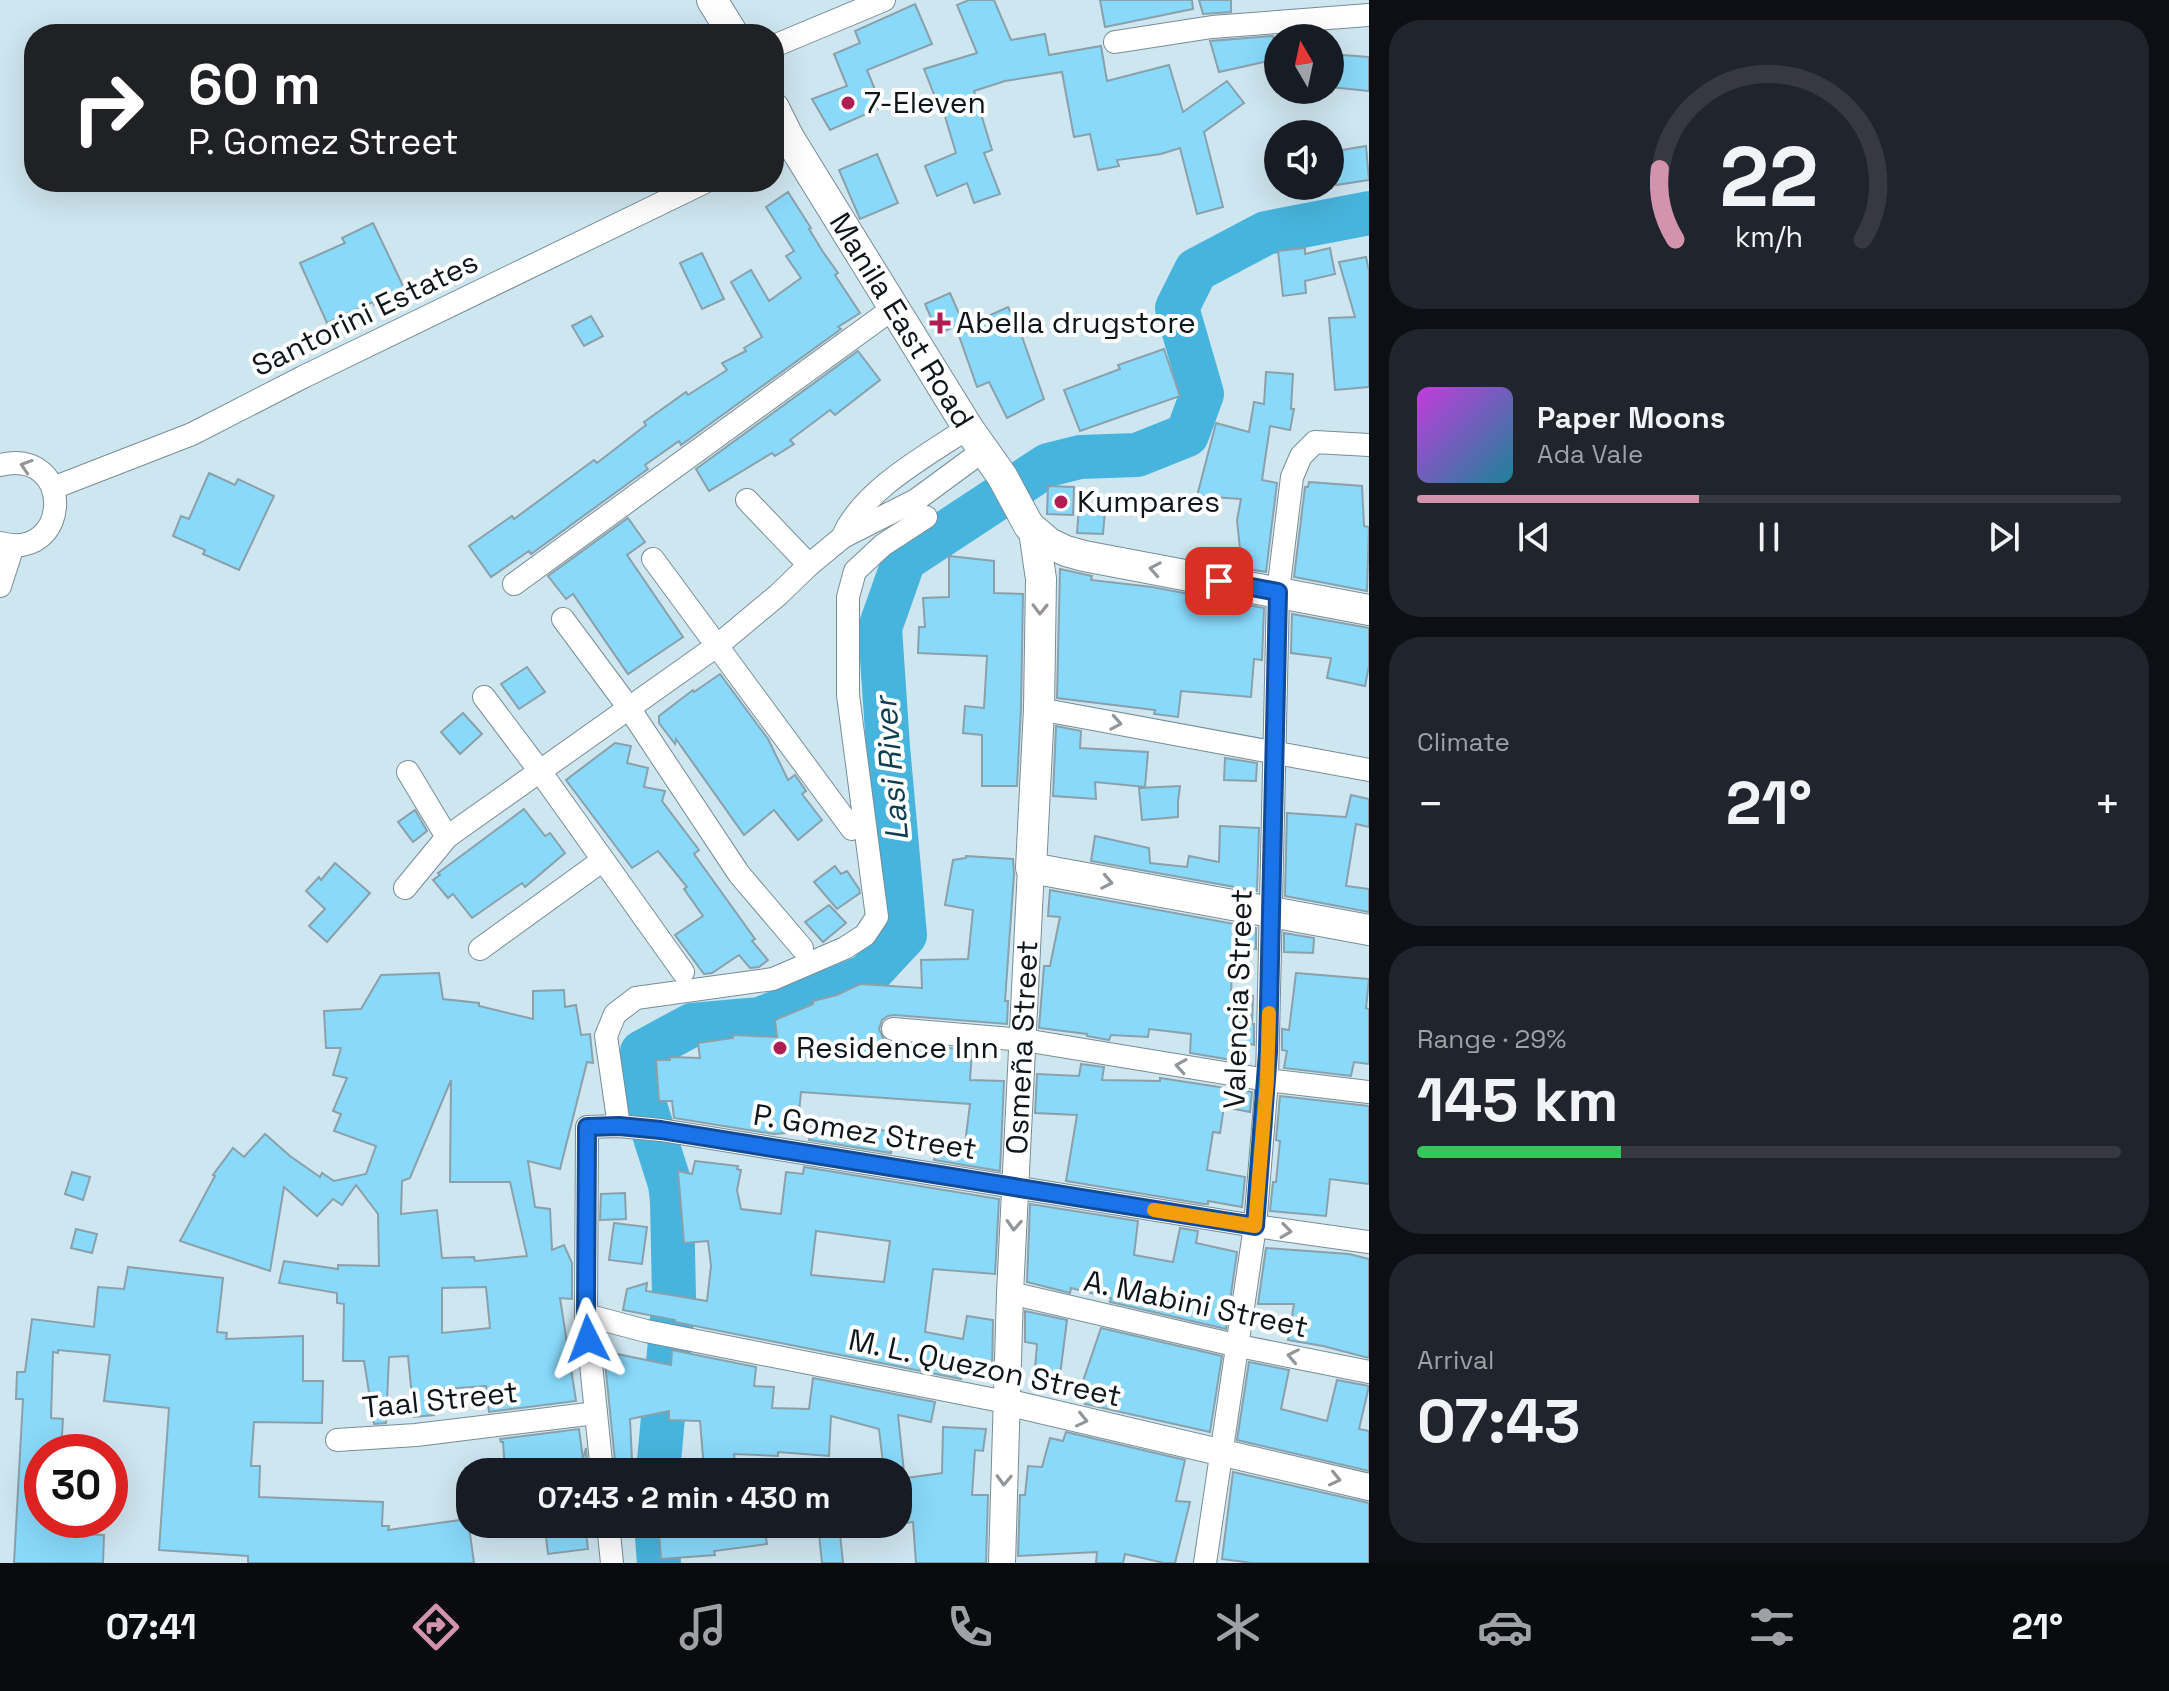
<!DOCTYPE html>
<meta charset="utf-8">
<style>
body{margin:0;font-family:"Space Grotesk",sans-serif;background:#20242c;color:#f1f3f6;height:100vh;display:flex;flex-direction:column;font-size:30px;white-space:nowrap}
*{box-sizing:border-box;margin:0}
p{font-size:26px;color:#9ea1a6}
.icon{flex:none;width:44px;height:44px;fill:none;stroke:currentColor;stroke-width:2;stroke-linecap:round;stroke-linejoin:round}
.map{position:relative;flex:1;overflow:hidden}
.drawer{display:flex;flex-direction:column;gap:20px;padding:20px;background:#0d0f14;width:800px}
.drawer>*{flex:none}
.hud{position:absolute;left:24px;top:24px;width:760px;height:168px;border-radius:32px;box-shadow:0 8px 32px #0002;background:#202124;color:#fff;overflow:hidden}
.needle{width:52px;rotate:351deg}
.buttons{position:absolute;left:1264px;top:24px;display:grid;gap:16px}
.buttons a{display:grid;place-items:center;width:80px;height:80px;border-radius:50%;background:#171b24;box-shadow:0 8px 32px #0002;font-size:40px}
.speed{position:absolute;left:24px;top:1434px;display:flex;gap:16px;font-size:40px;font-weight:700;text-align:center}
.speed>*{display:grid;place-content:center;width:104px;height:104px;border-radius:50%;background:#171b24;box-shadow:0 8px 32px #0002;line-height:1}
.speed .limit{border:12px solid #d22;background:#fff;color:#111}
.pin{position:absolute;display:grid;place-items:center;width:68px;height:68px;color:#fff;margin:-34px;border-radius:16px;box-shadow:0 4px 12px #0006}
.me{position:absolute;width:88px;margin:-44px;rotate:357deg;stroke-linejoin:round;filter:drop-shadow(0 0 6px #0008)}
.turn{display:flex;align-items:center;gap:28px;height:168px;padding:0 32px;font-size:36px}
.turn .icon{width:104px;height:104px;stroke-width:2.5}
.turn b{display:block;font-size:56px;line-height:68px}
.big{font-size:60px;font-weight:800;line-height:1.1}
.drawer .card{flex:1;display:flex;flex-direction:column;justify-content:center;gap:12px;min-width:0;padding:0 28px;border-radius:32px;background:#20242c}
.drawer .dial{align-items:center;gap:0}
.dial svg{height:208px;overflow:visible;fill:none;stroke:#363941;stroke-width:7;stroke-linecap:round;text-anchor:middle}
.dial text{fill:#f1f3f6;stroke:none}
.song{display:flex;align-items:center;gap:24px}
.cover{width:96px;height:96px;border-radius:12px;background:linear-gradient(135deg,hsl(290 70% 55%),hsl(190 70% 35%))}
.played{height:8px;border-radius:4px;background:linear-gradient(90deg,#d393ac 40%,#363941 40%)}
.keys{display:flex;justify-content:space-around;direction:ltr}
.heat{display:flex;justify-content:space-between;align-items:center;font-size:44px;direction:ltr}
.charge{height:12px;border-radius:6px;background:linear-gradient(90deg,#34c759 29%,#363941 0)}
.trip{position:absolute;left:456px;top:1458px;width:456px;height:80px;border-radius:32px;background:#171b24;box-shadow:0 8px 32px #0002;font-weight:800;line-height:80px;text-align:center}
.tabs{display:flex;height:128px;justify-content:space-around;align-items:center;background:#090b0e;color:#9ea1a6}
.tabs .icon{width:56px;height:56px}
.tabs .active{color:#d393ac}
.tabs b{font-size:36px;color:#f1f3f6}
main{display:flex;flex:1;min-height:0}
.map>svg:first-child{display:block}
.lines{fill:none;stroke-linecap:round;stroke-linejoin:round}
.river{stroke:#47b4dd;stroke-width:44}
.building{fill:#89d9fb;stroke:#8aa0aa;stroke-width:2;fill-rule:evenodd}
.minor-casing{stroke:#778d96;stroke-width:24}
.tertiary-casing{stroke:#778d96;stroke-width:28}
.secondary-casing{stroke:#778d96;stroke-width:32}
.minor{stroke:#fff;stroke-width:22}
.tertiary{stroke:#fff;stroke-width:26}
.secondary{stroke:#fff;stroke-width:30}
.oneway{stroke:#939698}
.route-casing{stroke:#114b97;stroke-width:20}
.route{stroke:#1a73e8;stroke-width:14}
.slow{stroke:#f59e0b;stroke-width:14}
.poi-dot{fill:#af1e52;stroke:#fff;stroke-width:3}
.labels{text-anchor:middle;stroke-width:8;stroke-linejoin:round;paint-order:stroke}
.poi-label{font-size:30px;fill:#0e161a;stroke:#fff;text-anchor:start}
.street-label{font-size:30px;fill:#0e161a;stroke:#fff}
.water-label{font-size:32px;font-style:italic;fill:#0d3d4f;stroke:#fff}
</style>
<main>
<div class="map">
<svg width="1369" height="1563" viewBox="0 0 1369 1563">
<rect width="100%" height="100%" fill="#cee6f0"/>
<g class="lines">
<g class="river">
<path d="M658,1472L674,1297L672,1201L670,1184L641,1093L642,1052L692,1025L760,1019L867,976L905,935L888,747L880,628L904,560L1048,465L1080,457L1137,455L1187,435L1202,394L1177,308L1196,270L1266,233L1369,213"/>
<path d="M656,1524L659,1563"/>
</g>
</g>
<g class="building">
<path d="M969,0H994L1011,40L1045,34L1049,55L1101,46L1107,81L1169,65L1183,112L1227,81L1244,103L1204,132L1223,207L1197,214L1180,148L1161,154L1117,160L1119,166L1098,170L1090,134L1074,137L1062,72L1005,81L974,91L992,150L984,153L1000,194L974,203L967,183L937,196L925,166L956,153L940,100L937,102L924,69L977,53L957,5Z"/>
<path d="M1100,0H1192L1193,9L1105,27Z"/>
<path d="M1199,0H1231V12L1203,14Z"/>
<path d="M915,4L932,44L867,70L882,107L830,130L812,99L847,86L834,54L860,43L855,31Z"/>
<path d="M1273,36L1278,59L1219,72L1210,41Z"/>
<path d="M1330,54L1369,57V91L1330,87Z"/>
<path d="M1366,146L1369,180L1336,185L1330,152Z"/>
<path d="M877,154L898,203L860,219L839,170Z"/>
<path d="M788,192L811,228L809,229L823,252L838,273L835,275L860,313L838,327L841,329L681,445L679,441L645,465L648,469L637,477L531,554L529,551L491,577L469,546L512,516L514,519L594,460L597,463L646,425L644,422L686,392L688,395L727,370L722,363L746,351L744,348L762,337L731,282L751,270L769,301L801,278L786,256L794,251L766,207Z"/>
<path d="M373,223L405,290L374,305L373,302L327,323L300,263L345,243L342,238Z"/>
<path d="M1305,248V254L1330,248L1335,274L1305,281L1306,293L1283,296L1278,251Z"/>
<path d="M702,253L724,299L702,309L680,263Z"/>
<path d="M1366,257L1369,271V387L1335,390L1329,318L1355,317L1339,262Z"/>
<path d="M950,293L963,323L938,334L925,304Z"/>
<path d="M1008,307L1021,334L1044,399L1007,418L989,382L977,387L957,330Z"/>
<path d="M591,316L603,336L584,346L572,326Z"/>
<path d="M1164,349L1180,396L1080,431L1064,390L1120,369L1118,365Z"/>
<path d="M858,351L880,380L835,415L830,410L790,440L794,444L775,456L772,453L709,491L696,469Z"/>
<path d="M1266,372L1293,374L1291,409H1294L1290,430L1270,426L1262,480L1277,483L1266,572L1242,568L1237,520L1241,499L1197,496L1216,423L1249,432L1254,402L1264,404Z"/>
<path d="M209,473L235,485L238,479L274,496L239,570L203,554L205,550L173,536L181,516L189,519Z"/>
<path d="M1309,482L1362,486L1364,526L1369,527L1367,591L1294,577L1305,487H1308Z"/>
<path d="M1048,486L1074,487L1073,515L1047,514Z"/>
<path d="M1079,506L1105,510L1103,534L1077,533Z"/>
<path d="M628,518L645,542L627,555L683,637L628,674L573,594L566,599L548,576Z"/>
<path d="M949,556L994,561V593L1023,594L1021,708L1017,786H982V735L963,733L965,706L984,708L987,656L918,653L919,627H925L923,598L949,597Z"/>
<path d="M1060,569L1092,576L1091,580L1152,587L1264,608L1262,660L1254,659L1251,697L1181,691L1178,717L1154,714L1155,710L1057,698Z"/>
<path d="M1292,614L1369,628V666L1365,686L1327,678L1331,658L1291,653Z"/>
<path d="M527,667L545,692L519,709L501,684Z"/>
<path d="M720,674L768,739L788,780L795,775L806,791L802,794L822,820L798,840L774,810L744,835L676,739L675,744L659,723V716L693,690L694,692Z"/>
<path d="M463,713L482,734L460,754L441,732Z"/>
<path d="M1056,726L1081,731L1080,748L1148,752L1145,787L1095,782L1096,799L1053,796Z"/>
<path d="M615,743L631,746L627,763L648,768L644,787L665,791L662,801L699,850L694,854L755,939L752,941L768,960L759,967L750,968L739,955L712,973L704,974L675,935L703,916L684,889L687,887L658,851L632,868L566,780Z"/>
<path d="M1225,758L1257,763L1256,781L1224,780Z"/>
<path d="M1180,786L1178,802V817L1142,820L1139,788Z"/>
<path d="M1351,795L1369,799V827L1356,824L1346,886L1369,889V912L1285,896L1287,813L1346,817Z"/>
<path d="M524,809L545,836L550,833L565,853L525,887L522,883L472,918L453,894L448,898L433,880L440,875L438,873Z"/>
<path d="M415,810L427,831L413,842L398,822Z"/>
<path d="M1220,826L1259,828L1257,891L1091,861L1095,836L1149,848L1150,863L1187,867L1189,856L1219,862Z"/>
<path d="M966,856L1013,859L1014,874L1005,1001H1008L1007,1024L894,1015L888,1016L882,1020L879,1029L884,1040L892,1043L972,1050L970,1080L1004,1081L1000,1171L934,1160L937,1140L965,1144L970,1104L801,1092L797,1132L774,1134L674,1118L672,1101H659L656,1060H670V1057L700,1058L698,1043L733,1038V1035L777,1037L775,1020L813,1004V1001L837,995L860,984L922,988L921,960L968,959L973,910L945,905L953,860L966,858Z"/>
<path d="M335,863L370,893L327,942L309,926L325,909L306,891L319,877L321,880Z"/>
<path d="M835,866L841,874L847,871L859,889L860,893L837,909L814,882Z"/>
<path d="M1050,890L1256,928V949L1233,947L1231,995L1253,996L1252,1024H1254V1045L1247,1043L1244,1062L1190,1053L1191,1034L1149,1029L1148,1037L1111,1035L1109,1040L1087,1036V1034L1039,1028L1044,966H1050L1060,917L1048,916Z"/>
<path d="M829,905L846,923L823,942L805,922Z"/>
<path d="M1284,933L1314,938L1313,953L1284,952Z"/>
<path d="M439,973L443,999L479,1003V1006L533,1019V991L564,990L565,1007L576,1005L581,1035L590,1034L593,1063L587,1062L560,1169L528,1161L535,1207L550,1209L552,1250L564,1245L572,1263V1299L560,1298L576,1401L489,1412L486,1386L431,1390L434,1415L414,1417L408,1356L389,1357L386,1423L374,1424L364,1361H343L344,1304L337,1303V1293L279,1283L284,1261L338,1269V1265L379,1266L378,1214L356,1185L342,1205L333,1199L317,1216L284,1187L270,1271L180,1241L215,1176L213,1175L233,1148L244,1157L265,1134L290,1156L320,1177L322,1173L334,1181L366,1174L376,1146L334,1131L341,1114L333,1111L347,1078L333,1075L341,1048H326L324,1011L361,1009L381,975ZM451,1080L450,1182H510L527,1256L475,1261L474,1257L442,1258L437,1210L401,1214L402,1181L410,1178ZM486,1287L490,1328L442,1333V1288Z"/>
<path d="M1296,973L1369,979L1366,1008L1369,1009V1064L1354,1062L1351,1076L1284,1068L1287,1051L1282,1050V1029L1289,1030Z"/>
<path d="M1081,1064L1104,1067L1102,1080L1160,1081V1078L1252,1092L1250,1112L1224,1107L1220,1133L1213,1132L1207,1170L1245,1177L1242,1207L1208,1201V1204H1204L1066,1181L1077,1115L1035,1113L1037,1074L1079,1076Z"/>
<path d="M1280,1096L1369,1106V1184L1330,1179L1326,1216L1270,1211L1273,1182H1276L1280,1141L1276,1140Z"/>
<path d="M813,1119L893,1132L891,1153L809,1140Z"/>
<path d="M695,1161L738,1166L737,1169L741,1170L737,1190L741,1209L781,1214L786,1172L803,1174L804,1167L999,1199L995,1274L933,1269L925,1332L963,1339L967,1316L993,1320L992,1376L962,1370L961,1379L675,1322V1320L623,1310L627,1289L647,1283L646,1291L707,1301L711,1266L708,1241L684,1243L678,1171L692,1174ZM816,1231L890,1241L884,1282L811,1275Z"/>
<path d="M72,1172L90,1177L83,1200L65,1194Z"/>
<path d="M625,1193L626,1219L600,1220L601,1194Z"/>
<path d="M1030,1204L1138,1221L1134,1255L1173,1262L1180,1228L1198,1231L1196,1243L1237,1252L1226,1329L1110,1302L1111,1298L1071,1288L1070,1293L1027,1282Z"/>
<path d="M614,1223L647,1227L642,1264L609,1260Z"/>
<path d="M76,1229L97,1234L92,1253L71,1248Z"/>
<path d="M1266,1248L1349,1254L1369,1259V1358L1323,1346L1288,1340L1294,1304H1258Z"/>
<path d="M128,1267L223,1278L217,1332L227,1333L226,1339L303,1336V1381H323L322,1423L254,1422L251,1466H260L259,1497L383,1502L382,1526H389L388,1530L468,1519L474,1563H248V1556L159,1550L169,1408L104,1401L110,1355L58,1350V1353L53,1352L51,1418L63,1419L61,1452H42V1520H57L56,1533L104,1535L103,1563H14L23,1399H16L17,1372H25L32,1319L94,1327L98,1287L124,1289Z"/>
<path d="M1025,1311L1067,1320L1059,1383L1034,1381L1037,1344L1025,1342Z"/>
<path d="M1101,1328L1222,1356L1210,1432L1085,1404L1088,1384H1082Z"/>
<path d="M672,1350L756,1367L754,1386L774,1387L772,1408L809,1409L813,1378L935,1402L931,1422L898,1415L904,1472H884L879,1429L831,1416L829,1456L778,1452V1456L734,1454L735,1465L704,1469L700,1421L669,1420V1411L630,1419L632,1460L615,1461L605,1362L607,1352L671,1365Z"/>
<path d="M1249,1362L1289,1370L1281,1409L1327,1421L1337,1380L1369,1386L1359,1429L1369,1431V1471L1237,1440Z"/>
<path d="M943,1427L986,1429L983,1451L975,1450L972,1495H988L986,1563H916L913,1522L898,1524V1479L942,1473Z"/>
<path d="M579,1429L583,1459L586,1448L587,1463L584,1464L585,1472H505L503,1442H501L500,1439Z"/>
<path d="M1066,1432L1185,1460L1176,1501L1190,1502L1175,1563H1164L1125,1554L1123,1563H1096L1097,1552L1018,1556L1020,1495H1025L1028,1466L1042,1467L1050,1438L1063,1441Z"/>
<path d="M1233,1472L1369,1503V1563H1252L1222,1559Z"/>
<path d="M675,1524H741L742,1527L764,1524L767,1544L714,1551L715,1555L661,1559L659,1530L676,1529Z"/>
<path d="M818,1524H839L843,1563H822Z"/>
<path d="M585,1525L588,1549L548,1554L545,1529Z"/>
</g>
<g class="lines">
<defs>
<g id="minor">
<path d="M1115,42L1212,27L1369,15"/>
<path d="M774,46L884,0"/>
<path d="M0,465C75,447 72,562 0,543"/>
<path d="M53,488L192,434L303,377L705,182"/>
<path d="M747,500L809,565"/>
<path d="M843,536C863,490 927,455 968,428"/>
<path d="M653,559L852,829"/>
<path d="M514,584L895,307"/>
<path d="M0,586L13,546"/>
<path d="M563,619L629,708L739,874L802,948"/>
<path d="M484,697L539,770L683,972"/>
<path d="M1039,709L1369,770"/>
<path d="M408,772L447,837"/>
<path d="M405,888L447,837L718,645L778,595L809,565L843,537L916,500L984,450"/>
<path d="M480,949L603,860"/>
<path d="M893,1029L1024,1040L1267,1080L1369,1092"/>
<path d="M619,1126L606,1036L615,1014L636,998L773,979L845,948L865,935L877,917L848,695V597L855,571L883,545L926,517"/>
<path d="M1010,1293L1239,1346L1369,1372"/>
<path d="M586,1315L646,1331L1006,1402"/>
<path d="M337,1440L416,1435L596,1413"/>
<path d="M602,1472L586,1315L587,1127L619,1126L661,1130L1255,1226L1369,1242"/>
<path d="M608,1524L612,1563"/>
<path d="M1205,1563L1255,1226L1267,1080L1278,592L1292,477L1301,456L1315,442L1369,445"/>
</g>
<g id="tertiary">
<path d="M1006,1402L1369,1487"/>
<path id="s1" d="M1002,1563L1010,1293L1031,868"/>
</g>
<g id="secondary">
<path d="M712,0L733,34"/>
<path id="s2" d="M774,108L789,138L968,428L1002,476L1029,526L1049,543L1066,551L1084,556L1369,610"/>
<path d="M1034,531L1041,579L1039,709L1031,868L1369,930"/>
</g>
</defs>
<use href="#minor" class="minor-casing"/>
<use href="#tertiary" class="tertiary-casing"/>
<use href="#secondary" class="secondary-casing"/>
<use href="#minor" class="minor"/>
<use href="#tertiary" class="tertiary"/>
<use href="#secondary" class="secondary"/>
</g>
<defs><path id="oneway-chevron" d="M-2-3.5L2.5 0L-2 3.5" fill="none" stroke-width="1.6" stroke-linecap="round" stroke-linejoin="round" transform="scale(2)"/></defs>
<g class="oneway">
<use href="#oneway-chevron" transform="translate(26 466) rotate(-162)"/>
<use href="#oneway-chevron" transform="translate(1155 569) rotate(-170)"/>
<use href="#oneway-chevron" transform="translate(1040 609) rotate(91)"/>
<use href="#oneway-chevron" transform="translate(1116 723) rotate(10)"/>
<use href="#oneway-chevron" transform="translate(1107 882) rotate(11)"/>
<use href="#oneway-chevron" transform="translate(1181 1066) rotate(-171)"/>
<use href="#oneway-chevron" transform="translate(1014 1225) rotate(93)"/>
<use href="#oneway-chevron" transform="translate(1286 1231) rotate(8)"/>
<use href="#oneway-chevron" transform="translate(1293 1356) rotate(-169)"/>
<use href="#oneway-chevron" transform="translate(1082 1420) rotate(13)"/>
<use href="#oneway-chevron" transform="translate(1335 1479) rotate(13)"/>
<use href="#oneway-chevron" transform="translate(1004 1480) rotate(92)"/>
</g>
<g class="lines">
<defs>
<path id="route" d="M588,1339L586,1315L587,1127L619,1126L661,1130L1255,1226L1268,1052L1278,592L1219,581"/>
</defs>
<use href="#route" class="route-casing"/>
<use href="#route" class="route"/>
<path class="slow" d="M1154,1210L1255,1226L1267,1080L1269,1013"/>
</g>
<g class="poi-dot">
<circle cx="848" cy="103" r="8"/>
<path d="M936 311h8v8h8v8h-8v8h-8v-8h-8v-8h8z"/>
<circle cx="1061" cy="502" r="8"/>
<circle cx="780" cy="1048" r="8"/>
</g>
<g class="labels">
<g class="poi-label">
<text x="864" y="113">7-Eleven</text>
<text x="956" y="333">Abella drugstore</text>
<text x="1077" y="512">Kumpares</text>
<text x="796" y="1058">Residence Inn</text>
</g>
<g class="street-label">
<text transform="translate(365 314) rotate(-26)" y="10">Santorini Estates</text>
<text dy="10" stroke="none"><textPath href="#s2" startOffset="248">Manila East Road</textPath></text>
<text transform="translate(1238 999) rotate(-88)" y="10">Valencia Street</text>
<text dy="10" stroke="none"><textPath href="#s1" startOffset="516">Osmeña Street</textPath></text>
<text transform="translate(865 1132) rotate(9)" y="10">P. Gomez Street</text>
<text transform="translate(1196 1304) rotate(12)" y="10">A. Mabini Street</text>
<text transform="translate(985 1368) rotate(12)" y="10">M. L. Quezon Street</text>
<text transform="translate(440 1400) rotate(-6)" y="10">Taal Street</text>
</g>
<g class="water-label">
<text transform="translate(891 769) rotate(-95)" y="11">Lasi River</text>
</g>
</g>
</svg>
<div class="buttons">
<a><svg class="needle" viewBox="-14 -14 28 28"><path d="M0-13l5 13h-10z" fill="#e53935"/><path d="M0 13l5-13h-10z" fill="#9ea1a6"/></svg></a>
<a><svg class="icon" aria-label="sound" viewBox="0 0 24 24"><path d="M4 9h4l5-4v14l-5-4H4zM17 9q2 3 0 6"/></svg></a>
</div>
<div class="speed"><div class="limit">30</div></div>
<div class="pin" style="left:1219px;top:581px;background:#d93025"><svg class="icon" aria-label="arrive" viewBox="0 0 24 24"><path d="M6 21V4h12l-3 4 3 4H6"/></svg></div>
<svg class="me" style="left:588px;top:1339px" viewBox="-20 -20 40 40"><path d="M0-17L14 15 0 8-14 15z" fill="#1a73e8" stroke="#fff" stroke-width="4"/></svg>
<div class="trip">07:43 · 2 min · 430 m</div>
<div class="hud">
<div class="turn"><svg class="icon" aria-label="right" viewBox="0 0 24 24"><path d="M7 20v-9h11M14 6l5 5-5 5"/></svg><div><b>60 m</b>P. Gomez Street</div></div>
</div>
</div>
<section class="drawer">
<div class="card dial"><svg viewBox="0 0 100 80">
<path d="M14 69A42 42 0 1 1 86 69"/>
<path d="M14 69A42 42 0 0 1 8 42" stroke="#d393ac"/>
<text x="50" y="56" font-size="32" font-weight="700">22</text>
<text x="50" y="72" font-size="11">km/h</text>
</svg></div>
<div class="card">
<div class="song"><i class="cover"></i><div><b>Paper Moons</b><p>Ada Vale</p></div></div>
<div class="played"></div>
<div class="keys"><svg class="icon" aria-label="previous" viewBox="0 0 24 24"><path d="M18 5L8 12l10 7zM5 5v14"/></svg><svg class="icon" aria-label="pause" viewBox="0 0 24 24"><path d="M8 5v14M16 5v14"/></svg><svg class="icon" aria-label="next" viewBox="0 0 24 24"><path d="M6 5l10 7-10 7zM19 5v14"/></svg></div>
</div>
<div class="card"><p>Climate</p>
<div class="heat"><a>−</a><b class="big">21°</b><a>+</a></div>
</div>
<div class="card"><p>Range · 29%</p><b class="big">145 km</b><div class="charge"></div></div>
<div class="card"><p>Arrival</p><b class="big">07:43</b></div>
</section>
</main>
<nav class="tabs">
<b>07:41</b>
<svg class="icon active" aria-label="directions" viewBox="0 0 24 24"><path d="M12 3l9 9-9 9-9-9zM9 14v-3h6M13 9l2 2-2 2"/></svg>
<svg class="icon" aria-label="music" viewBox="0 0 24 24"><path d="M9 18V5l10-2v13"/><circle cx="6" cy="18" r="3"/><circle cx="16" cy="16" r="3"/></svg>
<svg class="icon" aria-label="phone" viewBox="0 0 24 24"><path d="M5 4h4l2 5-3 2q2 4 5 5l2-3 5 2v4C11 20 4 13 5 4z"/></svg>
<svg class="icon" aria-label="climate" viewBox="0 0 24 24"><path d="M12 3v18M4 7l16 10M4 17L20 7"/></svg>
<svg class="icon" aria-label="car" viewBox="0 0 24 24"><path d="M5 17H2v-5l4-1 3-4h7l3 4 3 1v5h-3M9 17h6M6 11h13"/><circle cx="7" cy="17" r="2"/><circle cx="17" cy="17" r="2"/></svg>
<svg class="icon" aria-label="filters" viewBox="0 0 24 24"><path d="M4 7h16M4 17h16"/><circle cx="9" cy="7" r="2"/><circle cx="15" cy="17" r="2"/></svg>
<b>21°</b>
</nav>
